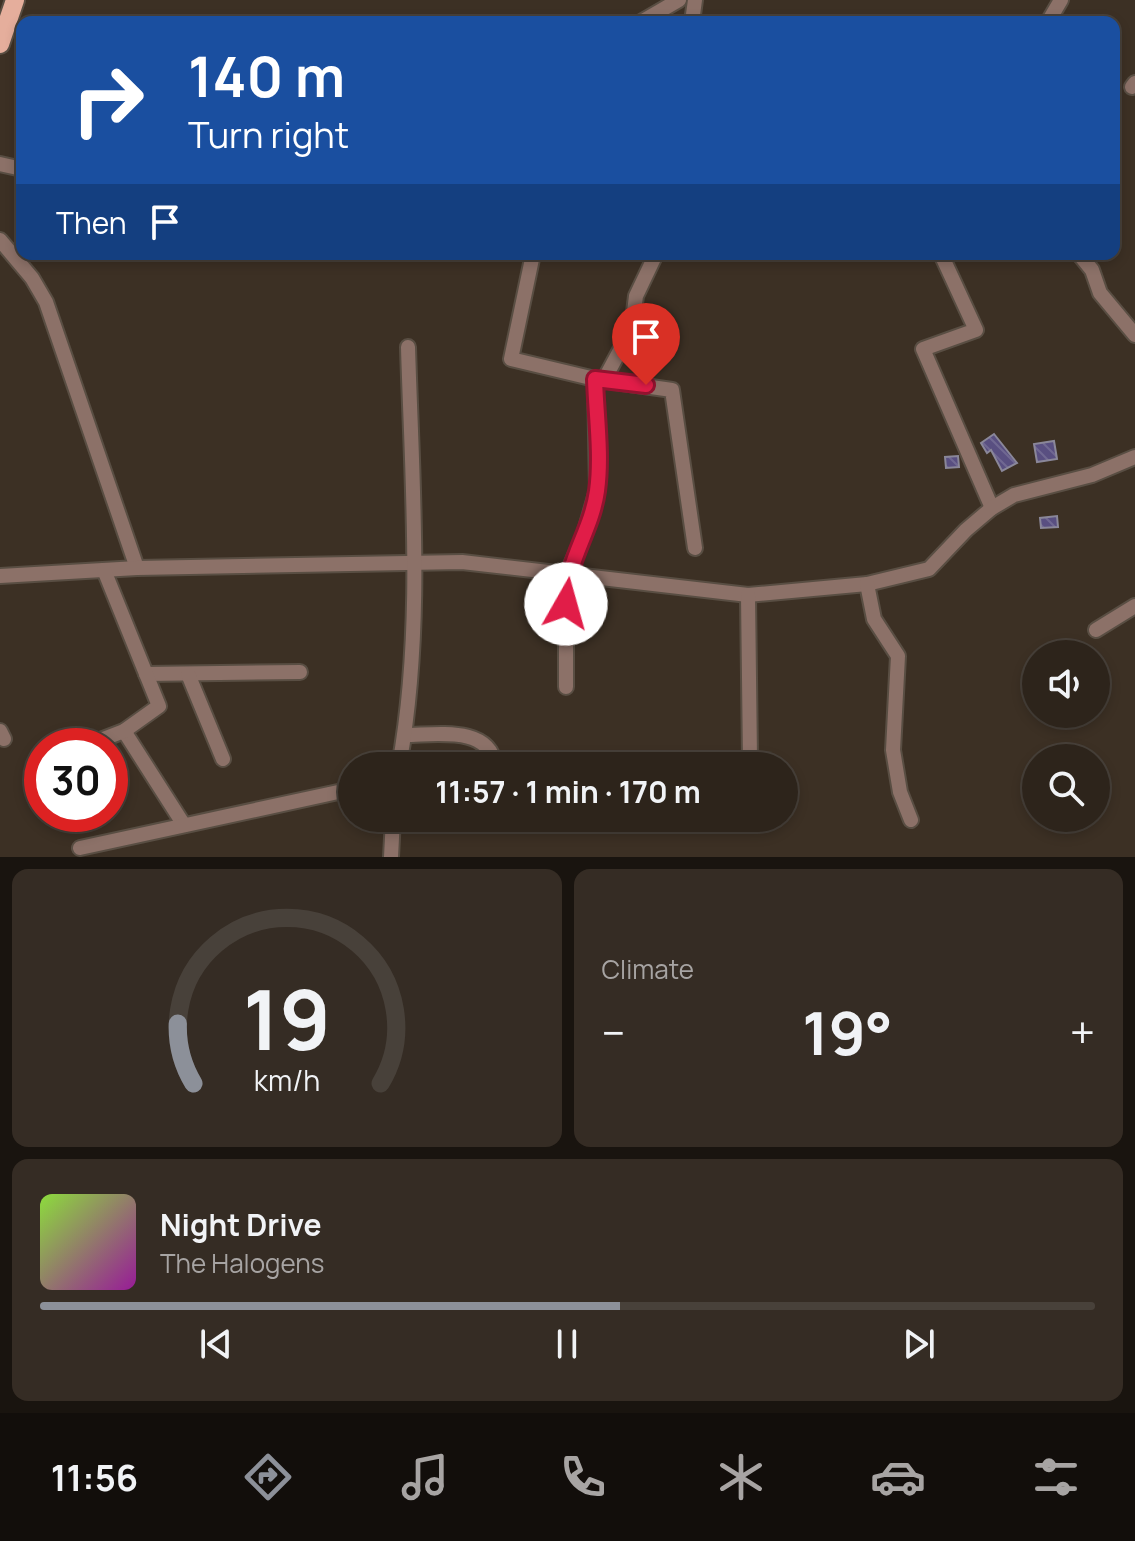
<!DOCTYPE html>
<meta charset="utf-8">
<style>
body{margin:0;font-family:Manrope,sans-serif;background:#352c24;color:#f1f3f6;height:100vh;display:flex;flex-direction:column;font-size:30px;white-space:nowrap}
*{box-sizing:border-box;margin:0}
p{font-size:26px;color:#a7a4a3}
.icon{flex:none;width:44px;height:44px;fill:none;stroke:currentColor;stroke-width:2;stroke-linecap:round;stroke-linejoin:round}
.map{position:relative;height:857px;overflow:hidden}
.details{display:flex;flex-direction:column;gap:12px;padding:12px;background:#19140f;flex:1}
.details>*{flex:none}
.guide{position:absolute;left:16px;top:16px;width:1104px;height:244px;border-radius:16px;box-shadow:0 4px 12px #0003,0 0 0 2px #48413a;background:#1a4fa0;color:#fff;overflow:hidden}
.fabs{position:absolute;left:1022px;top:640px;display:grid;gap:16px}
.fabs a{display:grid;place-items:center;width:88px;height:88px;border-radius:50%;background:#2d241b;box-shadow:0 4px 12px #0003,0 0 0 2px #48413a;font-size:40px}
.speed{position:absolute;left:24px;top:728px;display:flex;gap:16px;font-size:40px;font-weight:700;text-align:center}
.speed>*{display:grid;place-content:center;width:104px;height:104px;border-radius:50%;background:#2d241b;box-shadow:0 4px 12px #0003,0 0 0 2px #48413a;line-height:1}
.speed .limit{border:12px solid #d22;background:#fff;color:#111}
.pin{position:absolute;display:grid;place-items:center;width:68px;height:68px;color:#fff;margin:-82px -34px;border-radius:50% 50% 50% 0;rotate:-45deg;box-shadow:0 0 8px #0007}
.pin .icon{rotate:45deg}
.me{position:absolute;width:88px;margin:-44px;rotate:7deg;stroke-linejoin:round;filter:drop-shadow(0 0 6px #0008)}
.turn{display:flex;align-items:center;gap:28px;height:168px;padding:0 40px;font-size:36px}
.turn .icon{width:104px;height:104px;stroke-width:2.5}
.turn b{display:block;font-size:56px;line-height:68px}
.then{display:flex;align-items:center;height:76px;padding:0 40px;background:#0003;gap:16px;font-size:30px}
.big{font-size:60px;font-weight:700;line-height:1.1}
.details .tile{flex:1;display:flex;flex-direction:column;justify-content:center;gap:12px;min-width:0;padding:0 28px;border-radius:16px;background:#352c24}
.details .dial{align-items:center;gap:0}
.dial svg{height:208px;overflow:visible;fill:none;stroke:#48413a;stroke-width:7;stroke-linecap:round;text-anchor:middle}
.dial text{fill:#f1f3f6;stroke:none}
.song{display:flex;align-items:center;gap:24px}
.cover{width:96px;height:96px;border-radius:12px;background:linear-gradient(135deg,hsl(90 70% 55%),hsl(300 70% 35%))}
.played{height:8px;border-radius:4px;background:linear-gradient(90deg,#8c9099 55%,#48413a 55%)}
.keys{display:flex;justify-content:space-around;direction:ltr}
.heat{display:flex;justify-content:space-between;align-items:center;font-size:44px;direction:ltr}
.details .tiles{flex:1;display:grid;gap:12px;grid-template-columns:1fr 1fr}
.tile:last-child{grid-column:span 2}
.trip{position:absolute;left:338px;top:752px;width:460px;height:80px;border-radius:40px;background:#2d241b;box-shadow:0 4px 12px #0003,0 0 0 2px #48413a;font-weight:700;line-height:80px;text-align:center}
.menu{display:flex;height:128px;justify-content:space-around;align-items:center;background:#120e0b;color:#a7a4a3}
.menu .icon{width:56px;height:56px}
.menu .on{color:#8c9099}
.menu b{font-size:36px;color:#f1f3f6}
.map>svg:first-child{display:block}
.building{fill:url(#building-back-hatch);stroke:#8a8799;stroke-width:2}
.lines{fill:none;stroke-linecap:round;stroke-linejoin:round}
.minor-casing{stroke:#594e43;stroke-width:18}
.major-casing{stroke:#594e43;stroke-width:22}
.minor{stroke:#8c7168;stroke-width:14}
.major{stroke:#e5ae9c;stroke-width:18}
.route-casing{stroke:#92132f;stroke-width:20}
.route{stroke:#e11d48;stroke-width:14}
</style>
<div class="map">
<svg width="1135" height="857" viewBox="0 0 1135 857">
<defs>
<pattern id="building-back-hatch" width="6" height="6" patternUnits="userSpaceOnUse" patternTransform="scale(2)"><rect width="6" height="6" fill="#594f81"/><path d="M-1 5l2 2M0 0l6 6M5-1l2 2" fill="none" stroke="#706892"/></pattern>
</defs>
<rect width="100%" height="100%" fill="#3c3024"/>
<g class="building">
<path d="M994,434L1017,463L1002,471L991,450L987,453L981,443Z"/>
<path d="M1054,441L1057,459L1037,462L1034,444Z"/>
<path d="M958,456L959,467L946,468L945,457Z"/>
<path d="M1057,516L1058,527L1041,528L1040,518Z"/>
<path d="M1031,788L1036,793V814L1024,803Z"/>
</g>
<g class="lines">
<defs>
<g id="minor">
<path d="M641,22L679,0"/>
<path d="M692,22L695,0"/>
<path d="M1048,22L1061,0"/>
<path d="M1132,87L1135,83"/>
<path d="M0,164L22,169"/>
<path d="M0,240L32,278L46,302L137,568"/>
<path d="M533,254L511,359L595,379L672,390L695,548"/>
<path d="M941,254L976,330L923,349L992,508"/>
<path d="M1079,254L1092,270L1100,293L1135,335"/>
<path d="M604,380L632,328L636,296L656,254"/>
<path d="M0,576L137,568L462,562L748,595L867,584L929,569L966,530L992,508L1014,495L1092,475L1135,457"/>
<path d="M867,584L874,619L898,656L893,750L900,792L911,820"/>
<path d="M748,595L750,760"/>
<path d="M1096,630L1135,606"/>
<path d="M146,674L300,672"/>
<path d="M188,674L223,759"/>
<path d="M566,687V576L584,535L597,490L595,379"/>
<path d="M0,731L4,739"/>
<path d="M124,731L184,825"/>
<path d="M405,735C436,735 490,725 495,766"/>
<path d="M85,746L124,731L159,706L104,570"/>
<path d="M399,766C424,629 412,485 408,347"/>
<path d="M80,848L352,789"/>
<path d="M391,857L393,818"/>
</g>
<path id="major" d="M0,44L15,0"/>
</defs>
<use href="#minor" class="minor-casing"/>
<use href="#major" class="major-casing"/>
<use href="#minor" class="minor"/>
<use href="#major" class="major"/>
</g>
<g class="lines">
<defs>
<path id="route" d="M566,604C566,560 591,533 597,491C602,455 596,414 595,379L646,385"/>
</defs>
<use href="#route" class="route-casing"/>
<use href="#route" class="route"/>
</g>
</svg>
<div class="fabs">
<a><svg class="icon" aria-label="sound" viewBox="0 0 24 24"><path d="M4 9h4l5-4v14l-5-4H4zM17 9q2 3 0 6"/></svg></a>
<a><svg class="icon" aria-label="search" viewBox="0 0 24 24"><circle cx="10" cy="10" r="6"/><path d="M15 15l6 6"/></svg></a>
</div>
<div class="speed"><div class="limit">30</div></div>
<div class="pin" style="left:646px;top:385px;background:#d93025"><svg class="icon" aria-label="arrive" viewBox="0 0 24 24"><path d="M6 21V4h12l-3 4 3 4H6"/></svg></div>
<svg class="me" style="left:566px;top:604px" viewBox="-20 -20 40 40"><circle r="19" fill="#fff"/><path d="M0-13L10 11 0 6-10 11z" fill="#e11d48"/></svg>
<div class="trip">11:57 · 1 min · 170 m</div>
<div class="guide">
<div class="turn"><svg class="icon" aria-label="right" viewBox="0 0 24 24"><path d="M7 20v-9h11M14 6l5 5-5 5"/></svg><div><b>140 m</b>Turn right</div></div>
<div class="then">Then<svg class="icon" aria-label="arrive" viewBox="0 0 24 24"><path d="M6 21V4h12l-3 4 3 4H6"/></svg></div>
</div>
</div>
<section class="details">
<div class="tiles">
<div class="tile dial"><svg viewBox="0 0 100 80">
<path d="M14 69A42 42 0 1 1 86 69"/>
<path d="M14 69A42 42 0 0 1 8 46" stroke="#8c9099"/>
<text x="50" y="56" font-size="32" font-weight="700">19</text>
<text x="50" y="72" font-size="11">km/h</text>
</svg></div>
<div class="tile"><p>Climate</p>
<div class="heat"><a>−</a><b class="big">19°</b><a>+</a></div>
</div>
<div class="tile">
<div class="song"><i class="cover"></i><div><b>Night Drive</b><p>The Halogens</p></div></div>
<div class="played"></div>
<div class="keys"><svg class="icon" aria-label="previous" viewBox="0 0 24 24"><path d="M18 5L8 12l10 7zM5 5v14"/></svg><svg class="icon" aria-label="pause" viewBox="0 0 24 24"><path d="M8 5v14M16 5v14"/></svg><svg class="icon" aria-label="next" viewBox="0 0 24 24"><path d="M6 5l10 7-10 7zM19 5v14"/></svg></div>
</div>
</div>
</section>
<nav class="menu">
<b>11:56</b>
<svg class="icon on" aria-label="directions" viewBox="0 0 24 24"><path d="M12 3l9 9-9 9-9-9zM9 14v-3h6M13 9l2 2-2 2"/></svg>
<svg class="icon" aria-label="music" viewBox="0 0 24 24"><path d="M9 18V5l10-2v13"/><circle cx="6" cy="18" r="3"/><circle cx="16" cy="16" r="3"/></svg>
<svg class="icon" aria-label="phone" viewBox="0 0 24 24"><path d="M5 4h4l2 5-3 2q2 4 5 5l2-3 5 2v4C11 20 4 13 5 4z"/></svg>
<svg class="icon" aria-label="climate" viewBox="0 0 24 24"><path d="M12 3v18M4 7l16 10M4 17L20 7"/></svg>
<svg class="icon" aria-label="car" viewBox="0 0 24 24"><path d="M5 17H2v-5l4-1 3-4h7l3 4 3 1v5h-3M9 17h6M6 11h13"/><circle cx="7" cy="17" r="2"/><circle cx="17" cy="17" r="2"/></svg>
<svg class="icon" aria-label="filters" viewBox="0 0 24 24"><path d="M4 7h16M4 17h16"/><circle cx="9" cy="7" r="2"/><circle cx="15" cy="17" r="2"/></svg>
</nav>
